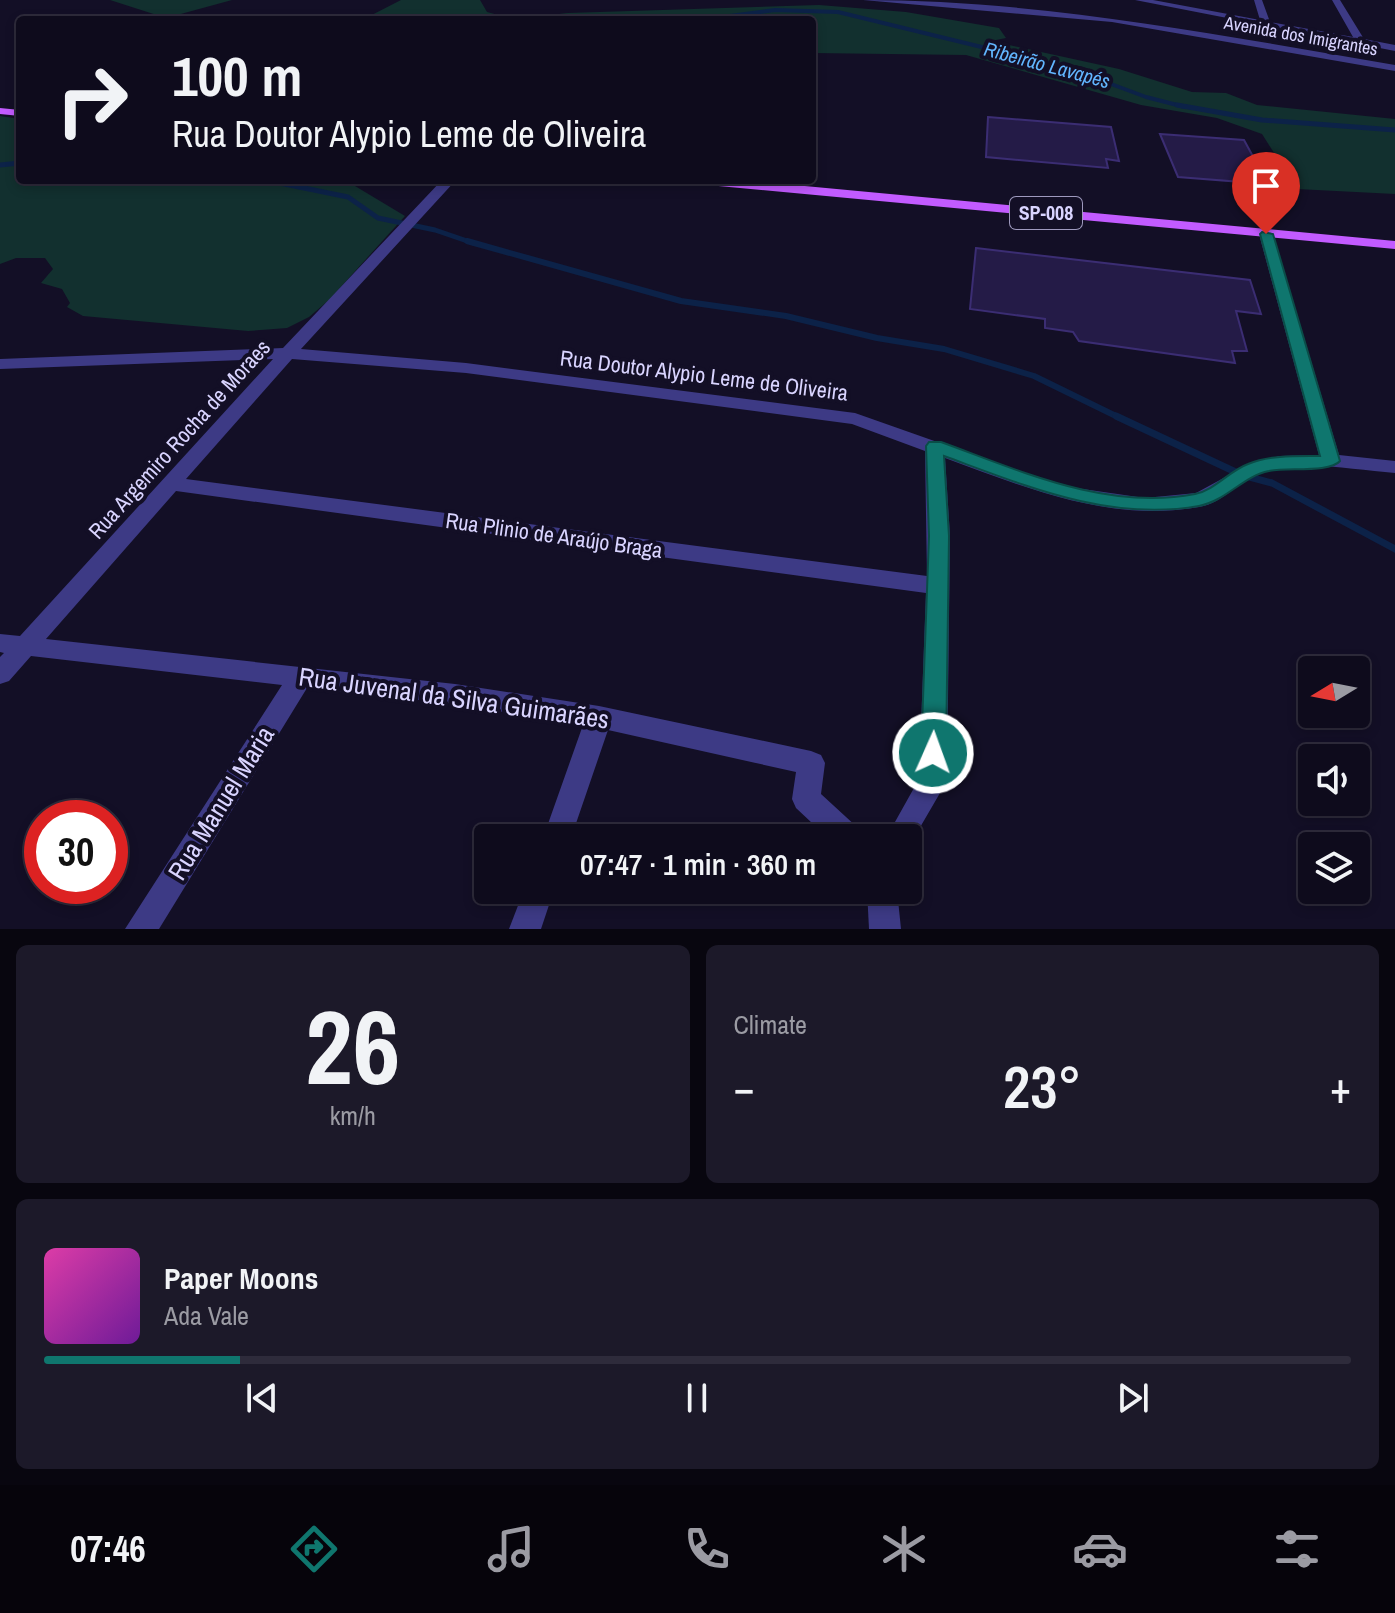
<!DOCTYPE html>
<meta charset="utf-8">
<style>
body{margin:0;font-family:"Archivo Narrow",sans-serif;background:#1c1929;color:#f1f3f6;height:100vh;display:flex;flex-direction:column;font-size:30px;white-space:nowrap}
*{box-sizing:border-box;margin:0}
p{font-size:26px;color:#9b9ba3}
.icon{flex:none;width:44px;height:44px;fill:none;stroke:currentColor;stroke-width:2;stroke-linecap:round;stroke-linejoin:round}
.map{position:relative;height:929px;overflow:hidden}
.side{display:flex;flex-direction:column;gap:16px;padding:16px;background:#08060f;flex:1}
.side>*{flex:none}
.guide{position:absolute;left:16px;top:16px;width:800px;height:168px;border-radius:8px;box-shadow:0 4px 12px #0003,0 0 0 2px #2e2b3b;background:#0e0b1c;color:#f1f3f6;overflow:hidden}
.needle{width:52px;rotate:260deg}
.tools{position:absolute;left:1298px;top:656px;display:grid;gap:16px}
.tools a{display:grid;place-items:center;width:72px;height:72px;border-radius:8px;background:#0e0b1c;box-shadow:0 4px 12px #0003,0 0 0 2px #2e2b3b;font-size:40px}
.speed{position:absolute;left:24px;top:800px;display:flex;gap:16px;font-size:40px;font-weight:700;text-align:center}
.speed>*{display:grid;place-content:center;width:104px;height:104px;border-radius:50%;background:#0e0b1c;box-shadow:0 4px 12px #0003,0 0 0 2px #2e2b3b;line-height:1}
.speed .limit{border:12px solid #d22;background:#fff;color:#111}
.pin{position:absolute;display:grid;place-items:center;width:68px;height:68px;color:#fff;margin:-82px -34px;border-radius:50% 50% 50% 0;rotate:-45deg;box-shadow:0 0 8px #0007}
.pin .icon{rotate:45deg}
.me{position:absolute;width:88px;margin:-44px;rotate:2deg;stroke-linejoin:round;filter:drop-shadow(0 0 6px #0008)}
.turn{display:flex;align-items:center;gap:28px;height:168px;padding:0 24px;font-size:36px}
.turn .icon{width:104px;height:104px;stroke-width:2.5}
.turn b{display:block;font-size:56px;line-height:68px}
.big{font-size:60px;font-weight:600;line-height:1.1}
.side .card{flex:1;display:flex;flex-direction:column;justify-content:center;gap:12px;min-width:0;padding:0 28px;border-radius:12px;background:#1c1929}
.side .dial{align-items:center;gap:0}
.dial b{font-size:104px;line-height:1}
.song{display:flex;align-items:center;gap:24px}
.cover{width:96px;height:96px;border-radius:12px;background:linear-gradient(135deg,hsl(320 70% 55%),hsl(280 70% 35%))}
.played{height:8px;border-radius:4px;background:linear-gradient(90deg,#0f766e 15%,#2e2b3b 15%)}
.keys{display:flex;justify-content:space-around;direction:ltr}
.heat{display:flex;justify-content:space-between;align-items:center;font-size:44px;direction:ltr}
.side .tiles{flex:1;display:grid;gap:16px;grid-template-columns:1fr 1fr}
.card:last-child{grid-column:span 2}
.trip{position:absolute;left:474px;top:824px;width:448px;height:80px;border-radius:8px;background:#0e0b1c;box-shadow:0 4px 12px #0003,0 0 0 2px #2e2b3b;font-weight:600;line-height:80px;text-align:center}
.dock{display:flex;height:128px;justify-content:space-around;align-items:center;background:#06040b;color:#9b9ba3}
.dock .icon{width:56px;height:56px}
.dock .selected{color:#0f766e}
.dock b{font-size:36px;color:#f1f3f6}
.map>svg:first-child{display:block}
.green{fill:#12302f}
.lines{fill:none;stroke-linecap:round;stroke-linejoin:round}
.stream-far3{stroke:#0c2248;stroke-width:4}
.stream-far2{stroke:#0c2248;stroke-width:5}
.stream-far1{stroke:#0c2248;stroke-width:6}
.stream{stroke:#0c2248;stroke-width:7}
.building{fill:#241b47;stroke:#3b2d73;stroke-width:2}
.minor{fill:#3d3a85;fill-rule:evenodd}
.major{fill:#c25bff;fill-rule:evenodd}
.route{fill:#0f766e;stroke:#0a4d48;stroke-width:2}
.labels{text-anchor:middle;stroke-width:8;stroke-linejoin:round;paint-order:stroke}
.far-street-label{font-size:18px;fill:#d9d4ff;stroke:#130f26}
.far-water-label{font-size:20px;font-style:italic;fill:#62b6ff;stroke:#130f26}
.shield{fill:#130f26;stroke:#9e99be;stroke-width:2}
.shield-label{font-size:20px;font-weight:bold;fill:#d9d4ff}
.street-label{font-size:22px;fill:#d9d4ff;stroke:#130f26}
.near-street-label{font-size:26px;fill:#d9d4ff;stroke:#130f26}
</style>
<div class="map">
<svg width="1395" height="929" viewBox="0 0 1395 929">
<rect width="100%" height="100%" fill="#130f26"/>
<g class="green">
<path d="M110,0H232L166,18Z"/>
<path d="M401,0H480L487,12L513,19L568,13L819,5L906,12L999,28L1006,38L991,41L1119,69L1192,92L1226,93L1257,105L1395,119V194L1297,189L1262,134L1217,118L1141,105L966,55L812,53V20H362Z"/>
<path d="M0,116L20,119V180H345L405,216L329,300L309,317L287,328L248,331L83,316L67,307L70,303L62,289L41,283L53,269L45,258H16L0,264Z"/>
</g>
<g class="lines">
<g class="stream-far3">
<path d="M567,20H600"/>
<path d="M699,20L775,10L838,12L1068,68L1146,97L1185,107"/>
</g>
<g class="stream-far2">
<path d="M1177,105L1262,120L1395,130"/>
<path d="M0,165L20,163"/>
<path d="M265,180L348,197L378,218L435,230L473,243"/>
</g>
<path class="stream-far1" d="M467,241L681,301L786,316L877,338L944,349L1034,376L1120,418"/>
<path class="stream" d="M1116,416L1242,475L1272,483L1395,549"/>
</g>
<g class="building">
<path d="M988,117L1111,127L1119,161L1106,159L1108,168L986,157Z"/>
<path d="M1160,134L1244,140L1268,184L1178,177Z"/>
<path d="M976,248L1250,280L1261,314L1236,311L1247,351H1232L1235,363L1079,341L1073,332L1045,328V319L970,309Z"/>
</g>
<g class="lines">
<g class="minor">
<path d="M863,0C1042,0 1219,35 1395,65V71L1112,22Z"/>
<path d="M1135,0H1153L1260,20L1254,0H1262L1270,22L1353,37L1332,0H1340L1364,39L1395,45V51Z"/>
<path d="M442,180H456L301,349L466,363L855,413L1062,486L1145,498L1196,493L1253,462L1280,456L1319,455L1259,234L1266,230L1273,234L1339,455L1395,461V473C1354,470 1302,459 1262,472C1239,480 1224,503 1199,507C1110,523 1027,488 945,458L950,536L947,781L908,848V838H886L919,779L926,593L176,491L46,639L455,684L599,706L811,751L821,755L825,763L821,794L858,828L862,838H828L796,808L792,799L796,772L608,730L571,838H543L583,725L455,704L307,688L159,929H125L282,685L31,656L9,681L0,684V657L4,653L0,652V634L20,636L273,359L0,369V359L283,348ZM292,359L466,373L852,424L925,451L927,576L186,479Z"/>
<path d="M524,890H554L541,929H509Z"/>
<path d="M867,890H897L901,929H869Z"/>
</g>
<g class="major">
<path d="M0,108L20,110V116L0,114Z"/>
<path d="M690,180H740L1395,241V249L697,184Z"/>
</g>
</g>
<path class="route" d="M1262,232L1273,234L1340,461C1330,473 1286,467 1269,471C1243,476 1226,501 1199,506C1110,522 1026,486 944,456L949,536L946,753L942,760L933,763L925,760L921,753L929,536L926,446L929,442H941C1021,471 1107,511 1195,494C1215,490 1229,471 1248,464C1270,455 1296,456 1320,456L1260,234Z"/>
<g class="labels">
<g class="far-street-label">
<text transform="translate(1301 36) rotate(10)" y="6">Avenida dos Imigrantes</text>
</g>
<g class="far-water-label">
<text transform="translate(1047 65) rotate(15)" y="7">Ribeirão Lavapés</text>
</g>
<rect class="shield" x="1010" y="197" width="72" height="32" rx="6"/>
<g class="shield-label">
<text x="1046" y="220">SP-008</text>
</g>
<g class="street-label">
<text transform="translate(704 375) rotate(7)" y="8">Rua Doutor Alypio Leme de Oliveira</text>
<text transform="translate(179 439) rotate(-48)" y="8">Rua Argemiro Rocha de Moraes</text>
<text transform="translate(554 535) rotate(8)" y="8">Rua Plinio de Araújo Braga</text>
</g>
<g class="near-street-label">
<text transform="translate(454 698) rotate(8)" y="9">Rua Juvenal da Silva Guimarães</text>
<text transform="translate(221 803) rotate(-58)" y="9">Rua Manuel Maria</text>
</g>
</g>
</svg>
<div class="tools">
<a><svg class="needle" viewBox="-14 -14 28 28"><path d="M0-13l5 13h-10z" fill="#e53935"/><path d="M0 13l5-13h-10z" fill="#9b9ba3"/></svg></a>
<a><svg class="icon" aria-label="sound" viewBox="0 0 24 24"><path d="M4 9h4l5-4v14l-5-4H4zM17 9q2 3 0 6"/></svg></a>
<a><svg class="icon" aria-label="layers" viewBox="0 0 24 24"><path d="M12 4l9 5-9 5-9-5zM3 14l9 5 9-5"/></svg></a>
</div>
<div class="speed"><div class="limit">30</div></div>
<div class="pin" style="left:1266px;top:234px;background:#d93025"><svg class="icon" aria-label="arrive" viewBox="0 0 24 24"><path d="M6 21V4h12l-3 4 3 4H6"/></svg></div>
<svg class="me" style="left:933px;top:753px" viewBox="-20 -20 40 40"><circle r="17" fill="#0f766e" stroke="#fff" stroke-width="3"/><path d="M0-11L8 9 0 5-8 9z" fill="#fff"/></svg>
<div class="trip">07:47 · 1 min · 360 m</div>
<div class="guide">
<div class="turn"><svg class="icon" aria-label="right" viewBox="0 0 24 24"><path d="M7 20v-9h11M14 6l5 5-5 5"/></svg><div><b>100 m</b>Rua Doutor Alypio Leme de Oliveira</div></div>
</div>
</div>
<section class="side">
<div class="tiles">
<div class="card dial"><b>26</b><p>km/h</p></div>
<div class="card"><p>Climate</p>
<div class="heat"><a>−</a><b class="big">23°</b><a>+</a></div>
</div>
<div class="card">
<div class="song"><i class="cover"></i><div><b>Paper Moons</b><p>Ada Vale</p></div></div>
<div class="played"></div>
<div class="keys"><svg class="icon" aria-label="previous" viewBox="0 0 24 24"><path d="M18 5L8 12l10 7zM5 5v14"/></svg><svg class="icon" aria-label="pause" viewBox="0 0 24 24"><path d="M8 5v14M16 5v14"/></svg><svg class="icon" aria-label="next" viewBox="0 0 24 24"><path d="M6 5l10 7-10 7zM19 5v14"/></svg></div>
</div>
</div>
</section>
<nav class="dock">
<b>07:46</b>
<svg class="icon selected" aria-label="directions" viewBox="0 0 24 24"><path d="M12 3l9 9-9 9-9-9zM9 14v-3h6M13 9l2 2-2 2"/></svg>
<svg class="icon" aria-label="music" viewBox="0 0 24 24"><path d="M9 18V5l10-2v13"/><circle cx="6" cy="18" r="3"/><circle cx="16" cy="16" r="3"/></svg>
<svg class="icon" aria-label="phone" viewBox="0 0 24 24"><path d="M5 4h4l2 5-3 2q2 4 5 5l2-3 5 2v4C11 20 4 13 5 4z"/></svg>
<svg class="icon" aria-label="climate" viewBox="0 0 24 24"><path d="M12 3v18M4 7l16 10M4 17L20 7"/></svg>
<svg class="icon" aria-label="car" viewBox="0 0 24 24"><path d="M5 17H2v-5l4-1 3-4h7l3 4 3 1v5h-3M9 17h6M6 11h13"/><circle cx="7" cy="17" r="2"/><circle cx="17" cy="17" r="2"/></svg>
<svg class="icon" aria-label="filters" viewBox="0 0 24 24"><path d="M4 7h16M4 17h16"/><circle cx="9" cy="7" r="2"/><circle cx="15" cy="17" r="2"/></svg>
</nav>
